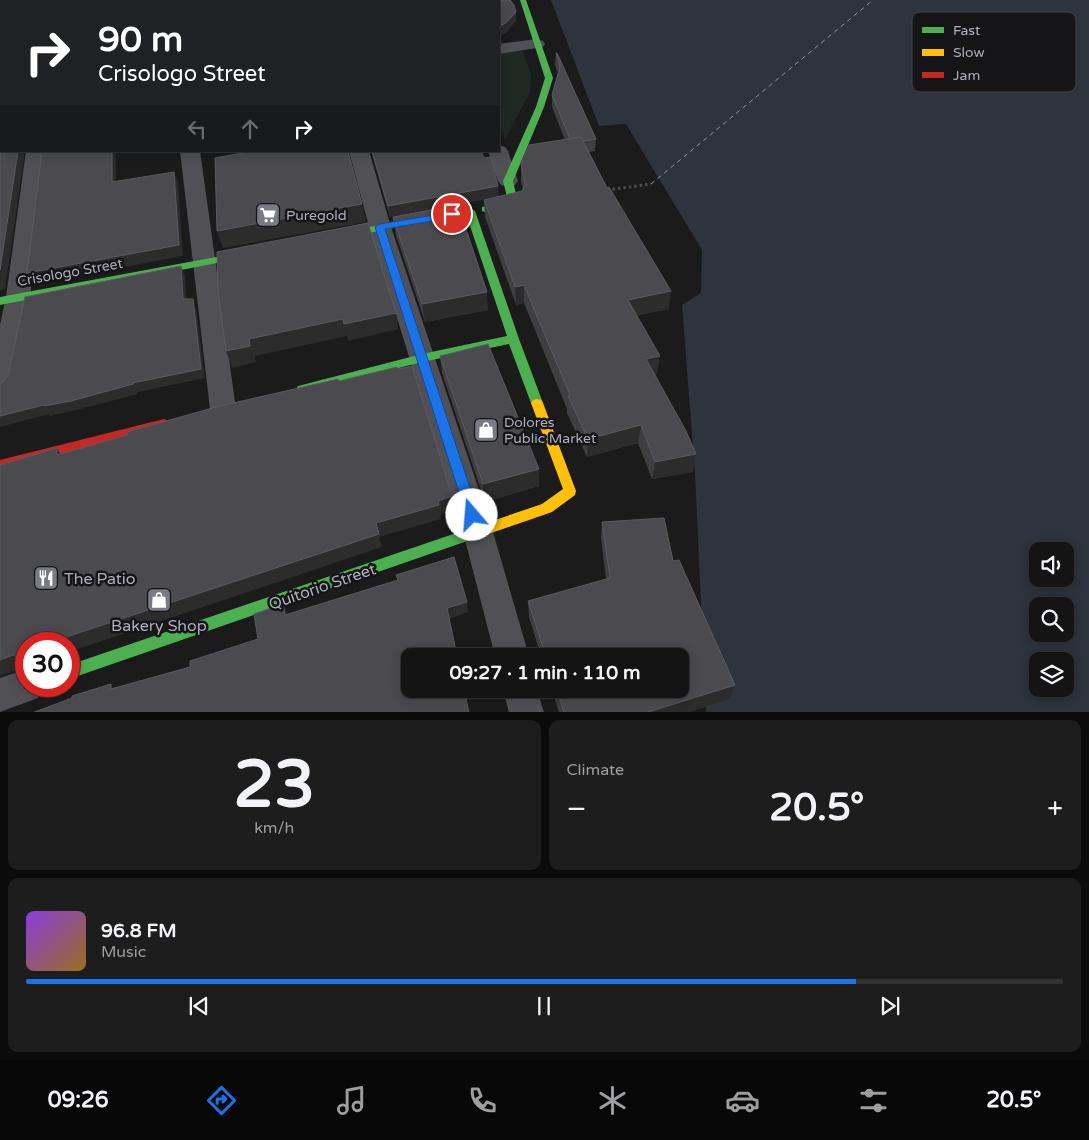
<!DOCTYPE html>
<meta charset="utf-8">
<style>
body{margin:0;font-family:"Varela Round",sans-serif;background:#1d1d1d;color:#f1f3f6;height:100vh;display:flex;flex-direction:column;font-size:19px;white-space:nowrap}
*{box-sizing:border-box;margin:0}
p{font-size:16px;color:#9d9ea0}
.icon{flex:none;width:28px;height:28px;fill:none;stroke:currentColor;stroke-width:2;stroke-linecap:round;stroke-linejoin:round}
.map{position:relative;height:712px;overflow:hidden}
.details{display:flex;flex-direction:column;gap:8px;padding:8px;background:#0b0b0b;flex:1}
.details>*{flex:none}
.banner{position:absolute;left:0px;top:0px;width:500px;height:152px;box-shadow:0 2px 12px #0003,0 0 0 1px #333334;background:#202124;color:#fff;overflow:hidden}
.tools{position:absolute;left:1029px;top:542px;display:grid;gap:10px}
.tools a{display:grid;place-items:center;width:45px;height:45px;border-radius:10px;background:#141414;box-shadow:0 2px 12px #0003,0 0 0 1px #333334;font-size:25px}
.speed{position:absolute;left:15px;top:632px;display:flex;gap:10px;font-size:25px;font-weight:700;text-align:center}
.speed>*{display:grid;place-content:center;width:65px;height:65px;border-radius:50%;background:#141414;box-shadow:0 2px 12px #0003,0 0 0 1px #333334;line-height:1}
.speed .limit{border:8px solid #d22;background:#fff;color:#111}
.pin{position:absolute;display:grid;place-items:center;width:42px;height:42px;color:#fff;margin:-21px;border:2px solid #fff;border-radius:50%;box-shadow:0 1px 5px #0007}
.me{position:absolute;width:55px;margin:-28px;rotate:342deg;stroke-linejoin:round;filter:drop-shadow(0 0 4px #0008)}
.turn{display:flex;align-items:center;gap:18px;height:105px;padding:0 15px;font-size:22px}
.turn .icon{width:65px;height:65px;stroke-width:2.5}
.turn b{display:block;font-size:35px;line-height:42px}
.lanes{display:flex;align-items:center;height:48px;padding:0 15px;background:#0003;justify-content:center;gap:25px;direction:ltr}
.lanes .off{opacity:.35}
.big{font-size:38px;font-weight:700;line-height:1.1}
.details .widget{flex:1;display:flex;flex-direction:column;justify-content:center;gap:8px;min-width:0;padding:0 18px;border-radius:10px;background:#1d1d1d}
.details .dial{align-items:center;gap:0}
.dial b{font-size:65px;line-height:1}
.song{display:flex;align-items:center;gap:15px}
.cover{width:60px;height:60px;border-radius:8px;background:linear-gradient(135deg,hsl(270 70% 55%),hsl(40 70% 35%))}
.played{height:5px;border-radius:2px;background:linear-gradient(90deg,#1a73e8 80%,#333334 80%)}
.keys{display:flex;justify-content:space-around;direction:ltr}
.heat{display:flex;justify-content:space-between;align-items:center;font-size:28px;direction:ltr}
.details .tiles{flex:1;display:grid;gap:8px;grid-template-columns:1fr 1fr}
.widget:last-child{grid-column:span 2}
.trip{position:absolute;left:401px;top:648px;width:288px;height:50px;border-radius:10px;background:#141414;box-shadow:0 2px 12px #0003,0 0 0 1px #333334;font-weight:700;line-height:50px;text-align:center}
.tab-bar{display:flex;height:80px;justify-content:space-around;align-items:center;background:#080808;color:#9d9ea0}
.tab-bar .icon{width:35px;height:35px}
.tab-bar .current{color:#1a73e8}
.tab-bar b{font-size:22px;color:#f1f3f6}
.map>svg:first-child{display:block}
.green{fill:#202923}
.water{fill:#2d343e;fill-rule:evenodd}
.lines{fill:none;stroke-linecap:round;stroke-linejoin:round}
.ferry{stroke:#8397b7;stroke-width:1;stroke-dasharray:4.5 4;stroke-linecap:butt}
.path{stroke:#4c4c50;stroke-width:3;stroke-dasharray:2.5 3;stroke-linecap:butt}
.street{fill:#515155;fill-rule:evenodd}
.fast{fill:#4caf50;fill-rule:evenodd}
.slow{fill:#ffc107;fill-rule:evenodd}
.jam{fill:#c62828;fill-rule:evenodd}
.wall{fill:#3f3f42}
.shaded-wall{fill:#2c2c2d}
.building{fill:#4b4b4f;stroke:#5a5b60}
.route{fill:#1a73e8;stroke:#114b97}
.labels{text-anchor:middle;stroke-width:5;stroke-linejoin:round;paint-order:stroke}
.poi-label{font-size:14px;fill:#acaebc;stroke:#151517;text-anchor:start}
.street-label{font-size:14px;fill:#acaebc;stroke:#151517}
.near-poi-label{font-size:16px;fill:#acaebc;stroke:#151517;text-anchor:start}
.near-street-label{font-size:16px;fill:#acaebc;stroke:#151517}
.key{fill:#151517;stroke:#424349;stroke-width:1}
.key-label{font-size:14px;fill:#acaebc}
</style>
<div class="map">
<svg width="1089" height="713" viewBox="0 0 1089 713">
<rect width="100%" height="100%" fill="#1b1b1b"/>
<path class="green" d="M522,50L531,74L530,92L505,140L499,120V53Z"/>
<path class="water" d="M551,0H1089V712H706L695,472L682,305L701,293L702,250L626,124L599,126ZM1038,551H1065V579H1038ZM1038,606H1065V634H1038ZM1038,661H1065V689H1038Z"/>
<g class="lines">
<path class="ferry" d="M651,184L873,0"/>
<path class="path" d="M607,190L651,184"/>
<g class="street">
<path d="M537,39L543,41L545,44L543,47L499,54V44Z"/>
<path d="M499,145L505,147L508,151L518,181L515,185L508,187L501,185L498,181L488,151H499Z"/>
<path d="M26,151H46L30,297L13,383L9,390L0,393V325L6,297Z"/>
<path d="M180,151H200L236,409L232,416L223,419L214,416L210,409Z"/>
<path d="M349,151H369L391,227L493,532L529,656H495L463,532L369,227Z"/>
<path d="M26,669V686H43L38,698L0,712V678Z"/>
<path d="M503,689H537L544,713H509Z"/>
</g>
<g class="fast">
<path d="M520,0H526L553,78L544,107L513,181L518,203L516,205L485,212L482,211V207L508,201L503,181L536,107L545,78Z"/>
<path d="M470,208L475,211L519,339L543,403L541,406H533L531,403L509,344L422,362L302,393L298,392L296,389L298,386L302,385L422,354L507,336L465,211Z"/>
<path d="M431,215L434,216V220L333,240L328,237L333,234Z"/>
<path d="M254,250L259,253L258,255L0,305V297Z"/>
<path d="M468,529L473,531L475,535L473,539L69,679V665Z"/>
</g>
<path class="slow" d="M537,399L541,400L543,403L576,491L575,495L552,512L468,541L463,539L461,535L463,531L542,504L563,489L531,403L533,400Z"/>
<path class="jam" d="M164,419L168,421L170,424L168,427L0,470V460Z"/>
</g>
<g class="wall">
<path d="M556,53L596,139L595,151L589,152L669,309L637,315L657,374L655,375L693,472L652,479L638,443L587,457L567,413V409L524,303L516,305L485,217L484,200L522,191L523,190L521,181V164L565,140L552,107V95L558,73L555,65Z"/>
<path d="M371,151H481L390,217Z"/>
<path d="M393,217L488,310L425,322L396,235Z"/>
<path d="M440,356L539,469V486L485,502L442,373Z"/>
<path d="M602,522L673,561L735,685L730,699L686,713H559L552,689H680V656H541L529,617L528,601L606,579L601,538Z"/>
</g>
<g class="shaded-wall">
<path d="M273,0H317V1H267Z"/>
<path d="M516,12V21L506,33L499,36V26Z"/>
<path d="M18,151H25L5,289L0,291V270Z"/>
<path d="M112,151H116V193L112,182Z"/>
<path d="M174,172L178,182L183,256L33,284L27,273Z"/>
<path d="M498,186L499,197L390,217L388,206Z"/>
<path d="M362,204L366,222L223,248L217,231Z"/>
<path d="M181,266L185,276L187,309L183,299Z"/>
<path d="M524,285V303L516,305L515,287Z"/>
<path d="M671,291L669,309L626,318L628,300Z"/>
<path d="M487,292L488,310L425,322L422,304Z"/>
<path d="M193,299L196,308L205,378L138,392V394L76,410L49,416V414L0,427V416L133,383Z"/>
<path d="M396,313L398,329L348,341L344,324Z"/>
<path d="M343,319L347,336L255,356L256,362L232,368L226,351L249,339Z"/>
<path d="M660,356L657,374L644,377L646,359Z"/>
<path d="M641,425L638,443L587,457L588,439Z"/>
<path d="M57,448L66,463L57,455Z"/>
<path d="M696,454L693,472L652,479L655,462Z"/>
<path d="M539,469V486L485,502L483,484Z"/>
<path d="M452,496L454,510L441,514V519L379,537L382,547L69,652V644H57V640L438,501Z"/>
<path d="M467,602L468,612L449,619L447,608Z"/>
<path d="M283,604L288,615H285Z"/>
<path d="M13,655L18,660L26,657V671L23,668L0,676V660Z"/>
<path d="M735,685L730,699L686,713H645Z"/>
</g>
<g class="building">
<path d="M0,0H273L267,1H1V151H18L0,270Z"/>
<path d="M317,0H510L514,5L516,12L506,23L499,26V1H318Z"/>
<path d="M556,53H557L596,139L583,141L581,137L570,139L552,95L560,67Z"/>
<path d="M581,137L607,188L609,187L671,291L628,300L660,356L646,359L686,431L696,454L655,462L641,425L588,439L568,396L570,395L524,285L515,287L484,200L522,191L525,185L521,164L529,145Z"/>
<path d="M42,151H112V182L174,172L179,245L27,273Z"/>
<path d="M254,151H348L362,204L217,231L215,158Z"/>
<path d="M372,151H481L484,158L491,157L498,186L388,206Z"/>
<path d="M458,205L487,292L422,304L393,217Z"/>
<path d="M368,223L396,313L344,324L343,319L249,339L250,346L226,351L218,290L217,252Z"/>
<path d="M181,266L183,299H193L201,369L133,383V384L71,401L44,406V405L0,416V383L3,382L8,375L25,297Z"/>
<path d="M488,344L539,469L483,484L440,356Z"/>
<path d="M412,366L452,496L438,501L439,505L376,523L379,534L57,640V644H26V657L16,661V657L13,655L0,660V465L57,448V455L127,435V432L216,407L338,379L339,381L397,367L398,369Z"/>
<path d="M664,518L673,561L679,560L735,685L645,713H564L557,689H680V656H546L528,601L610,578L602,522Z"/>
<path d="M454,557L467,602L447,608L457,656H410V689H464L469,713H32L72,698V696L111,684V689L190,667V661L258,639L254,614L283,604L285,615L398,580L396,575Z"/>
</g>
<path class="route" d="M452,212L457,214L456,217L385,229L479,515L477,519L472,521L468,519L466,515L375,227L380,224Z"/>
<defs>
<symbol id="supermarket-square" viewBox="-11 -11 22 22"><rect x="-9" y="-9" width="18" height="18" rx="4" fill="#797b84" stroke="#151517"/><path d="M-6-5.5h2.5l.6 2H6L4.5 2H-2.5L-4.4-4H-6ZM-1.5 3.2a1.3 1.3 0 1 0 .1 0ZM3 3.2a1.3 1.3 0 1 0 .1 0Z" fill="#fff"/></symbol>
<symbol id="shop-square" viewBox="-11 -11 22 22"><rect x="-9" y="-9" width="18" height="18" rx="4" fill="#797b84" stroke="#151517"/><path d="M-5-2.5h2.3a2.7 3.5 0 0 1 5.4 0H5L5.5 6h-11ZM-1.5-2.5h3a1.5 2.3 0 0 0-3 0Z" fill="#fff"/></symbol>
<symbol id="restaurant-square" viewBox="-11 -11 22 22"><rect x="-9" y="-9" width="18" height="18" rx="4" fill="#797b84" stroke="#151517"/><path d="M-5-6h1v4h1v-4h1v4h1v-4h1v5L-1.5 .5V6h-2V.5L-5-1ZM5-6V6H3V1.5H1.5Q1.5-4 5-6Z" fill="#fff"/></symbol>
</defs>
<g fill-rule="evenodd">
<use href="#supermarket-square" x="254" y="201" width="28" height="28"/>
<use href="#shop-square" x="472" y="416" width="28" height="28"/>
<use href="#restaurant-square" x="32" y="564" width="28" height="28"/>
<use href="#shop-square" x="145" y="586" width="28" height="28"/>
</g>
<g class="labels">
<g class="poi-label">
<text x="286" y="220">Puregold</text>
<text x="504" y="427">Dolores<tspan x="504" dy="16">Public Market</tspan></text>
</g>
<g class="street-label">
<text transform="translate(70 272) rotate(-10)" y="5">Crisologo Street</text>
</g>
<g class="near-poi-label">
<text x="64" y="584">The Patio</text>
<text x="159" y="631" text-anchor="middle">Bakery Shop</text>
</g>
<g class="near-street-label">
<text transform="translate(322 586) rotate(-19)" y="6">Quitorio Street</text>
</g>
</g>
<rect x="912" y="12" width="164" height="80" rx="8" class="key"/>
<rect x="922" y="27" width="22" height="6" fill="#4caf50"/>
<rect x="922" y="49" width="22" height="7" fill="#ffc107"/>
<rect x="922" y="72" width="22" height="6" fill="#c62828"/>
<g class="key-label">
<text x="953" y="35">Fast</text>
<text x="953" y="57">Slow</text>
<text x="953" y="80">Jam</text>
</g>
</svg>
<div class="tools">
<a><svg class="icon" aria-label="sound" viewBox="0 0 24 24"><path d="M4 9h4l5-4v14l-5-4H4zM17 9q2 3 0 6"/></svg></a>
<a><svg class="icon" aria-label="search" viewBox="0 0 24 24"><circle cx="10" cy="10" r="6"/><path d="M15 15l6 6"/></svg></a>
<a><svg class="icon" aria-label="layers" viewBox="0 0 24 24"><path d="M12 4l9 5-9 5-9-5zM3 14l9 5 9-5"/></svg></a>
</div>
<div class="speed"><div class="limit">30</div></div>
<div class="pin" style="left:452px;top:214px;background:#d93025"><svg class="icon" aria-label="arrive" viewBox="0 0 24 24"><path d="M6 21V4h12l-3 4 3 4H6"/></svg></div>
<svg class="me" style="left:472px;top:515px" viewBox="-20 -20 40 40"><circle r="19" fill="#fff"/><path d="M0-13L10 11 0 6-10 11z" fill="#1a73e8"/></svg>
<div class="trip">09:27 · 1 min · 110 m</div>
<div class="banner">
<div class="turn"><svg class="icon" aria-label="right" viewBox="0 0 24 24"><path d="M7 20v-9h11M14 6l5 5-5 5"/></svg><div><b>90 m</b>Crisologo Street</div></div>
<div class="lanes"><svg class="icon off" aria-label="left" viewBox="0 0 24 24"><path d="M17 20v-9H6M10 6l-5 5 5 5"/></svg><svg class="icon off" aria-label="ahead" viewBox="0 0 24 24"><path d="M12 20V5M6 11l6-6 6 6"/></svg><svg class="icon" aria-label="right" viewBox="0 0 24 24"><path d="M7 20v-9h11M14 6l5 5-5 5"/></svg></div>
</div>
</div>
<section class="details">
<div class="tiles">
<div class="widget dial"><b>23</b><p>km/h</p></div>
<div class="widget"><p>Climate</p>
<div class="heat"><a>−</a><b class="big">20.5°</b><a>+</a></div>
</div>
<div class="widget">
<div class="song"><i class="cover"></i><div><b>96.8 FM</b><p>Music</p></div></div>
<div class="played"></div>
<div class="keys"><svg class="icon" aria-label="previous" viewBox="0 0 24 24"><path d="M18 5L8 12l10 7zM5 5v14"/></svg><svg class="icon" aria-label="pause" viewBox="0 0 24 24"><path d="M8 5v14M16 5v14"/></svg><svg class="icon" aria-label="next" viewBox="0 0 24 24"><path d="M6 5l10 7-10 7zM19 5v14"/></svg></div>
</div>
</div>
</section>
<nav class="tab-bar">
<b>09:26</b>
<svg class="icon current" aria-label="directions" viewBox="0 0 24 24"><path d="M12 3l9 9-9 9-9-9zM9 14v-3h6M13 9l2 2-2 2"/></svg>
<svg class="icon" aria-label="music" viewBox="0 0 24 24"><path d="M9 18V5l10-2v13"/><circle cx="6" cy="18" r="3"/><circle cx="16" cy="16" r="3"/></svg>
<svg class="icon" aria-label="phone" viewBox="0 0 24 24"><path d="M5 4h4l2 5-3 2q2 4 5 5l2-3 5 2v4C11 20 4 13 5 4z"/></svg>
<svg class="icon" aria-label="climate" viewBox="0 0 24 24"><path d="M12 3v18M4 7l16 10M4 17L20 7"/></svg>
<svg class="icon" aria-label="car" viewBox="0 0 24 24"><path d="M5 17H2v-5l4-1 3-4h7l3 4 3 1v5h-3M9 17h6M6 11h13"/><circle cx="7" cy="17" r="2"/><circle cx="17" cy="17" r="2"/></svg>
<svg class="icon" aria-label="filters" viewBox="0 0 24 24"><path d="M4 7h16M4 17h16"/><circle cx="9" cy="7" r="2"/><circle cx="15" cy="17" r="2"/></svg>
<b>20.5°</b>
</nav>
